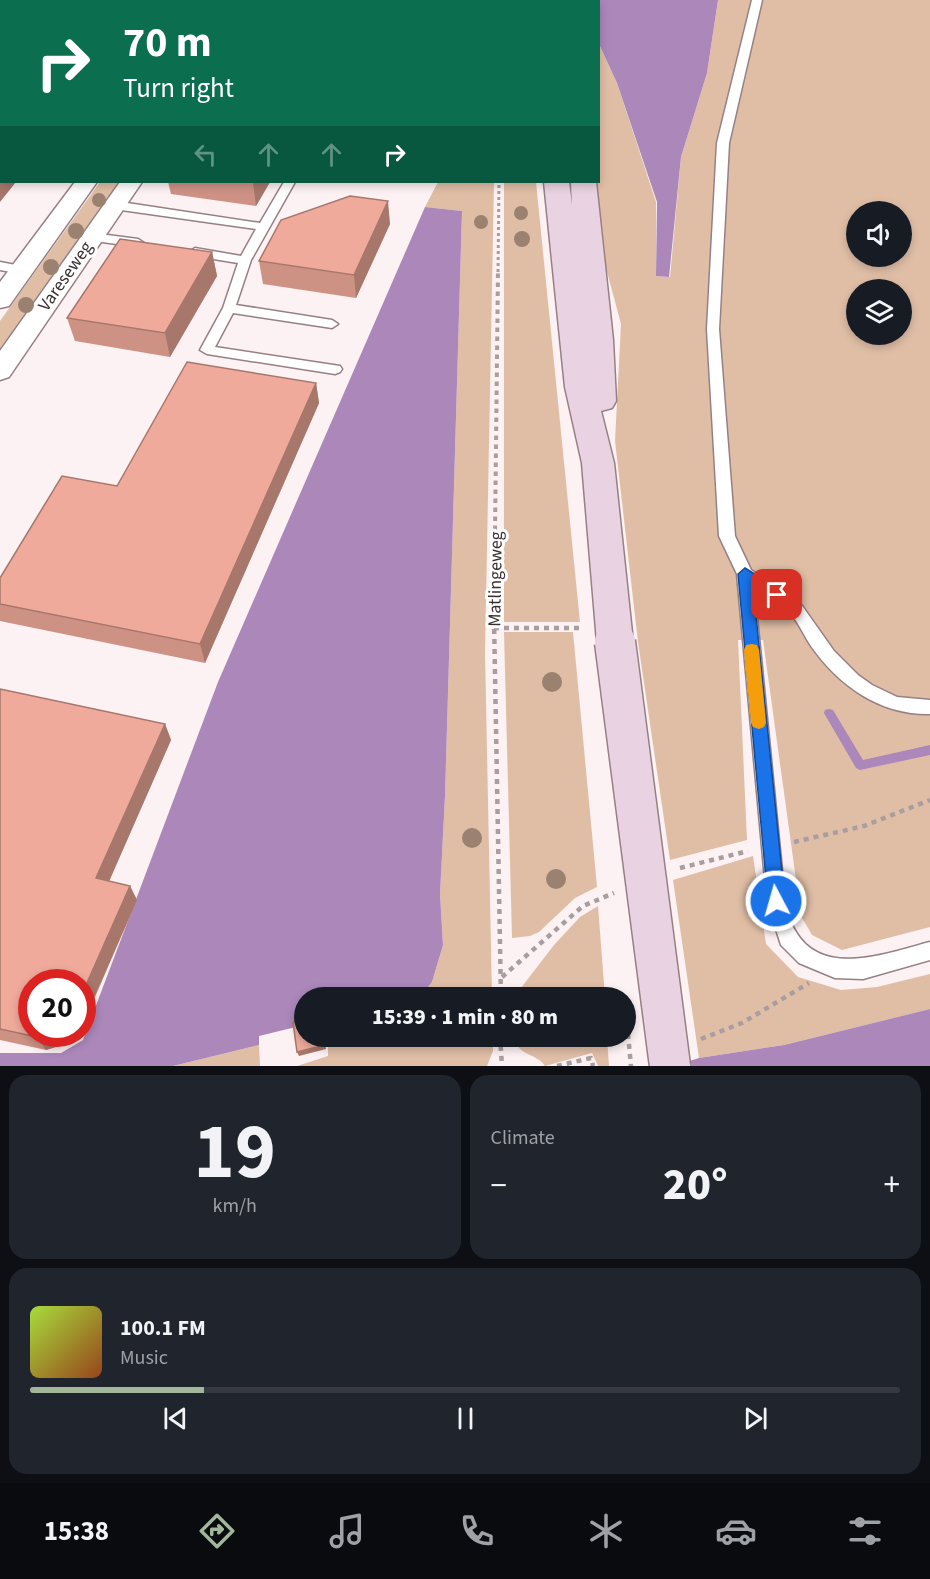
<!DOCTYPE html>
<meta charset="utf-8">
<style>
body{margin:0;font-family:"Source Sans 3",sans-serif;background:#20242c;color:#f1f3f6;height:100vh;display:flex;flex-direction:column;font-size:22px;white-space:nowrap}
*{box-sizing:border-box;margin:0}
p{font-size:20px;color:#9ea1a6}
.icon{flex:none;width:33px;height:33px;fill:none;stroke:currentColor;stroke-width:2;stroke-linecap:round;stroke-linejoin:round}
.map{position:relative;height:1066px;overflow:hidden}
.drawer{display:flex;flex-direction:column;gap:9px;padding:9px;background:#0d0f14;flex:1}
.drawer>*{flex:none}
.guide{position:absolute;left:0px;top:0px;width:600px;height:183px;box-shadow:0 3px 9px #0003;background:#0b6e4f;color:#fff;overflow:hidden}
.controls{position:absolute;left:846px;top:201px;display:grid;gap:12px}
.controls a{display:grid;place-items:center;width:66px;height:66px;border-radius:50%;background:#171b24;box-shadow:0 3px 9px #0003;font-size:30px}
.speed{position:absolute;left:18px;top:969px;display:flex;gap:12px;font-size:30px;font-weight:700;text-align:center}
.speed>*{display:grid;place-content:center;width:78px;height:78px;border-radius:50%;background:#171b24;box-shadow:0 3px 9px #0003;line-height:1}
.speed .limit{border:9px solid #d22;background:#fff;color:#111}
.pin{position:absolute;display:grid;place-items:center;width:51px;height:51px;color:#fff;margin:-26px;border-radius:12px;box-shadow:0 3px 9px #0006}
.me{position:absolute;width:66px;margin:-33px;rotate:354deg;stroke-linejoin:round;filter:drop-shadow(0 0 4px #0008)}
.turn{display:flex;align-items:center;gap:21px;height:126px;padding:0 24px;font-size:27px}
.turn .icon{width:78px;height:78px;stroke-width:2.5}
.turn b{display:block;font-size:42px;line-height:51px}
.lanes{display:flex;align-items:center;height:57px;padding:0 24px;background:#0003;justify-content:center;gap:30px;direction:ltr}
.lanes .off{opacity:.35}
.big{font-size:45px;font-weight:800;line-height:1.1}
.drawer .tile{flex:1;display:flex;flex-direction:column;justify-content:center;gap:9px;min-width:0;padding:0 21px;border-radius:18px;background:#20242c}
.drawer .dial{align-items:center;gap:0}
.dial b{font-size:78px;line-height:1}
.song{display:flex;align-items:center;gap:18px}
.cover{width:72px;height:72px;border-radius:9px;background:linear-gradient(135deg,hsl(80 70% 55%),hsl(20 70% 35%))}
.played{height:6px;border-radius:3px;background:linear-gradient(90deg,#a2b699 20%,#363941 20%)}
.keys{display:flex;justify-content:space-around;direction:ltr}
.heat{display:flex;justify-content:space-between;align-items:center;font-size:33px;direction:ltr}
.drawer .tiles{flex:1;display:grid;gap:9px;grid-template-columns:1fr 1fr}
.tile:last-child{grid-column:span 2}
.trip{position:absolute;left:294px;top:987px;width:342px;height:60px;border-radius:30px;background:#171b24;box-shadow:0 3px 9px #0003;font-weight:800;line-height:60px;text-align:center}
.menu{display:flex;height:96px;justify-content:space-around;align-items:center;background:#090b0e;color:#9ea1a6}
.menu .icon{width:42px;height:42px}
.menu .on{color:#a2b699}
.menu b{font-size:27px;color:#f1f3f6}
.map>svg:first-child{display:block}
.green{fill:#e0bea6;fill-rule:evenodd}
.water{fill:#ab87ba}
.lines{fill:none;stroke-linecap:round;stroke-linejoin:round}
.stream{fill:#ab87ba;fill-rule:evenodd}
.service-casing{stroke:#978084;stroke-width:3}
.minor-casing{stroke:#978084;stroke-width:3}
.secondary-casing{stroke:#978084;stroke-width:3}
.path-far2{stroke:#a89d9f;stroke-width:3;stroke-dasharray:3 3;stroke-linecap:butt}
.path-far1{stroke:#a89d9f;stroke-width:4;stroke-dasharray:4.5 4.5;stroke-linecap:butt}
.path{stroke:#a89d9f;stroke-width:4.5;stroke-dasharray:5 5;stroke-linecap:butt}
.service{fill:#fff;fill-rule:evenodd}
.minor{fill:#fff;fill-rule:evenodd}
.secondary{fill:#e9d3e2;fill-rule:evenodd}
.secondary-bridge-casing{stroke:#978084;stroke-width:43;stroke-linecap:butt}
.secondary-bridge{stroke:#e9d3e2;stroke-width:40}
.tree{fill:#9a8170}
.wall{fill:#ce9285}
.shaded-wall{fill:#a7776c}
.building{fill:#efaa9b;stroke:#a7776c;stroke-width:1.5}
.route{fill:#1a73e8;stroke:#114b97;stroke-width:1.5}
.slow{fill:#f59e0b}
.labels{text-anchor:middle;stroke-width:6;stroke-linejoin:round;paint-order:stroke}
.street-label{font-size:18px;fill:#392f30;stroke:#fff}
</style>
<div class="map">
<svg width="930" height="1066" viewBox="0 0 930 1066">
<rect width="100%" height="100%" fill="#fcf1f3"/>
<g class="green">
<path d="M718,0H930V927L842,950L812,935L801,916L763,640H738L747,840L670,860L638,642L615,441L621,324L606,268L595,182H598L599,44L617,83L656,202V276L670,277L681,157L707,73ZM856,212H902V256H856ZM856,290H902V334H856Z"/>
<path d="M100,182H124L0,358V321Z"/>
<path d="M438,182H494L485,653L492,997L421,998L432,982L443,945L440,894L445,796L462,211L425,207Z"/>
<path d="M504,182H536L580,622H504Z"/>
<path d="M504,632H573L597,887L575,898L539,932L530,936L512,938Z"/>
<path d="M753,856L766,944L798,977L841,990L877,987L930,974V1009L784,1045L699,1058L673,880Z"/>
<path d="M598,906L605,997H514L554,945L580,917Z"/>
<path d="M328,1037H493V1051L487,1066H297L328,1056Z"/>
<path d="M515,1037H607L609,1066H598L592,1053L545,1066C537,1053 516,1056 515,1037Z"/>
<path d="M259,1045L260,1066H173Z"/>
</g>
<g class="water">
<path d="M564,0H718L707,73L681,157L669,277L656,276L657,202L617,83L599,44L598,2Z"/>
<path d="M425,207L462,211L445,796L440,894L443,945L432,982L421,997L304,998V1025L259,1036V1045L173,1066H0V1053H61L83,1040L218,682Z"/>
<path d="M930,1009V1066H674L699,1058L784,1045Z"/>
</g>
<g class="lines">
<path class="stream" d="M829,709L833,710L863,760L930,745V755L860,770L856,768L824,713L825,710Z"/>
<defs>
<g id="service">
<path d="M752,0H762L729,143L719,329L735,536L751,570L798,600L834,651L858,675L872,685L897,697L930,700V714C880,715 839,686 811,646C803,634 798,621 788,611C779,600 766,594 754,587L785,901C788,911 790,924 796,932C824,979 890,952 930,942V960L863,979L835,978L799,963L781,945L767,901L737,574L719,536L707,329L717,143Z"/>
<path d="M284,182H295L251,260L236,305L332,320L338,324L332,328L233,313L215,347L340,366L342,369L340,372L335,374L207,354L200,350L223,308L238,263L195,256L189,252L195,248L241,256L256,229L114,209L108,205L114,201L260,223Z"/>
<path d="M92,233L138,239L144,243L138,247L88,240L86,237Z"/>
<path d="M0,262L26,267L28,270L22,274L0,270Z"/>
</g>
<g id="minor">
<path d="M212,0H232L211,2Z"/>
<path d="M248,0H268L248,2Z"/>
<path d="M75,182H97L9,306L0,308V282Z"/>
<path d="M120,182H142L9,377L0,380V351Z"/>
</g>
<g id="secondary">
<path d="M489,0H511L512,2H490Z"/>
<path d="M516,0H538L539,2H517Z"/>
<path d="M544,182H569L572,205L571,182H596L613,340L616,401L612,408L601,411L614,463L633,642L628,652L615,657L602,652L597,642L582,463L565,387Z"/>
</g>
</defs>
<use href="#service" class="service-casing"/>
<use href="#minor" class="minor-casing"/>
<use href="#secondary" class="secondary-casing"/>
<path class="path-far2" d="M498,272L499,182"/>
<path class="path-far1" d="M494,620L498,270"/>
<g class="path">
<path d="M494,619L501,998"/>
<path d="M494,628H583"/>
<path d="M794,842L864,826L930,800"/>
<path d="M680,868L748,851"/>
<path d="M502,977L583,906L614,893"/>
<path d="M628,1034L631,1066"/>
<path d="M500,1036L502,1066"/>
<path d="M701,1039L742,1023L809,983"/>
<path d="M557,1066L591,1058L593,1066"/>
</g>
<use href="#service" class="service"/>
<use href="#minor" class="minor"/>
<use href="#secondary" class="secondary"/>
<defs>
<path id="secondary-bridge" d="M615,642L670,1066"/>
</defs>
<use href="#secondary-bridge" class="secondary-bridge-casing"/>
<use href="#secondary-bridge" class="secondary-bridge"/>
</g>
<g class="tree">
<circle cx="99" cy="200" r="7"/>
<circle cx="521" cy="213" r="7"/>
<circle cx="481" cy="222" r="7"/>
<circle cx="76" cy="231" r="8"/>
<circle cx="522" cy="239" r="8"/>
<circle cx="51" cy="267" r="8"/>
<circle cx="26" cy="305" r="8"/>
<circle cx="552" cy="682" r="10"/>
<circle cx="472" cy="838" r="10"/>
<circle cx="556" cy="879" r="10"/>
</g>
<g class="wall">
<path d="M2,0H156L155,2H2V95L0,94V2Z"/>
<path d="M168,182H270L256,206L171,194Z"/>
<path d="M390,224L356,298L263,284L259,261Z"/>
<path d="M212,252L217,276L170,357L75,341L67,318Z"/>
<path d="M316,383L319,403L205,663L0,621V578L117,486Z"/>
<path d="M0,689L165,724L171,740L109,881L130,886L137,900L83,1025L70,1040L59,1046L46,1050L0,1040Z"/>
</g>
<g class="shaded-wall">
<path d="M134,0H156L155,2H132Z"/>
<path d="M2,167V182H16L0,202V169Z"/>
<path d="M253,182H270L256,206L253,183Z"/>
<path d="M388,201L390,224L356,298L354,275Z"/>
<path d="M212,252L217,276L170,357L165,333Z"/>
<path d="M316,383L319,403L205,663L200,644Z"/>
<path d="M165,724L171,740L104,893L96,878Z"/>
<path d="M130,886L137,900L82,1025V994Z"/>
<path d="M50,1034H76L70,1040L59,1046L46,1050L37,1037Z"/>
<path d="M324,1036L326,1049L299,1056L297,1052Z"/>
</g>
<g class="building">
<path d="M2,0H134L132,2H2V73H0V2Z"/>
<path d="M295,0H473L475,2H295Z"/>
<path d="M2,122V167L0,169V124Z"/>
<path d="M350,196L388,201L354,275L259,261L281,220Z"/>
<path d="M120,239L212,252L165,333L67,318Z"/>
<path d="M187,362L316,383L200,644L0,604V578L62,476L117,486Z"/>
<path d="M0,689L165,724L96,878L130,886L82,994V982H32V1034H50L37,1037L0,1029Z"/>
<path d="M304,1019V1036H324L325,1045L297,1052L293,1022Z"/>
</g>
<path class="route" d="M745,568L782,591L784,595L782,599L777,600L753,586L785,901L782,907L776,909L770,907L768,901L738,574Z"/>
<path class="slow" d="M752,644L757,645L759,650L766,723L764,727L759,729L753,727L751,723L744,650L746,645Z"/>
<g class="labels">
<g class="street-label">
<text transform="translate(65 276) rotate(-55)" y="6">Vareseweg</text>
<text transform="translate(495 579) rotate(-89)" y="6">Matlingeweg</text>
</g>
</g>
</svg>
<div class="controls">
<a><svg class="icon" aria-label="sound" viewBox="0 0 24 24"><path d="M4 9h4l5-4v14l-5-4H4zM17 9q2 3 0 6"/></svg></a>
<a><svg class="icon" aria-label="layers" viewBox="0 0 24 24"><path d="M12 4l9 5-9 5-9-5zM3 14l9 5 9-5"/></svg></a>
</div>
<div class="speed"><div class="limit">20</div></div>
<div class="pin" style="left:777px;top:595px;background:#d93025"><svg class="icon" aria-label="arrive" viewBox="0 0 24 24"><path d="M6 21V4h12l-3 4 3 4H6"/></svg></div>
<svg class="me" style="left:776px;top:901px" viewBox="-20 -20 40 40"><circle r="17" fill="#1a73e8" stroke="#fff" stroke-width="3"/><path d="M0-11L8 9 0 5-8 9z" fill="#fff"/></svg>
<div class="trip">15:39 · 1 min · 80 m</div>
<div class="guide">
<div class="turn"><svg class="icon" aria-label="right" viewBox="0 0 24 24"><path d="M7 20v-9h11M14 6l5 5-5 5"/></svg><div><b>70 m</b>Turn right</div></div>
<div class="lanes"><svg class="icon off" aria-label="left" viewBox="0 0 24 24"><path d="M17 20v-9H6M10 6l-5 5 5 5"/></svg><svg class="icon off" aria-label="ahead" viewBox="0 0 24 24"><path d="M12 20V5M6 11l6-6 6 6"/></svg><svg class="icon off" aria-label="ahead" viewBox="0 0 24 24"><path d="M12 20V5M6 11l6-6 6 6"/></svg><svg class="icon" aria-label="right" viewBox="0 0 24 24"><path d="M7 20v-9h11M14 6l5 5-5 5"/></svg></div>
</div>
</div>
<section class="drawer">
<div class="tiles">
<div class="tile dial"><b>19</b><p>km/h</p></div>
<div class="tile"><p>Climate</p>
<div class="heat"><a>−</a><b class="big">20°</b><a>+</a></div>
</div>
<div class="tile">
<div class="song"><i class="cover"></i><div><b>100.1 FM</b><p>Music</p></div></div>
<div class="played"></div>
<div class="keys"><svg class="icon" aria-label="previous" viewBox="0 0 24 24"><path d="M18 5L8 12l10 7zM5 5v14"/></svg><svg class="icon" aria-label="pause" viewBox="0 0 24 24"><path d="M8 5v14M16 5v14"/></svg><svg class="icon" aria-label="next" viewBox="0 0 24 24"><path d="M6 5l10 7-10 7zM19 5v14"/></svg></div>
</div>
</div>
</section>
<nav class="menu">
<b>15:38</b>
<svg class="icon on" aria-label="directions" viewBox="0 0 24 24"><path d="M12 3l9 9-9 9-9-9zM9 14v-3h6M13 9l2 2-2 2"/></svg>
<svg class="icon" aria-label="music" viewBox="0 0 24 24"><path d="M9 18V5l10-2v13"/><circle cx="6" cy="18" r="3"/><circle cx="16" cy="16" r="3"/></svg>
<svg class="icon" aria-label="phone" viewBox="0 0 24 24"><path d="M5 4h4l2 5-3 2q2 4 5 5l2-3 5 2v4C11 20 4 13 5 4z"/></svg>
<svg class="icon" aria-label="climate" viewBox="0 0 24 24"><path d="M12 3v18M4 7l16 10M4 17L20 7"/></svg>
<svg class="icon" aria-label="car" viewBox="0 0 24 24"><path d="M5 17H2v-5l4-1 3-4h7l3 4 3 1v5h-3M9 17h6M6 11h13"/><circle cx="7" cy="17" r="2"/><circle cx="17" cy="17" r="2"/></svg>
<svg class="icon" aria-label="filters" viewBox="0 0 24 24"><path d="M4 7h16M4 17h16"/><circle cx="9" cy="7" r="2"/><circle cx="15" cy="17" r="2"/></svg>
</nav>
